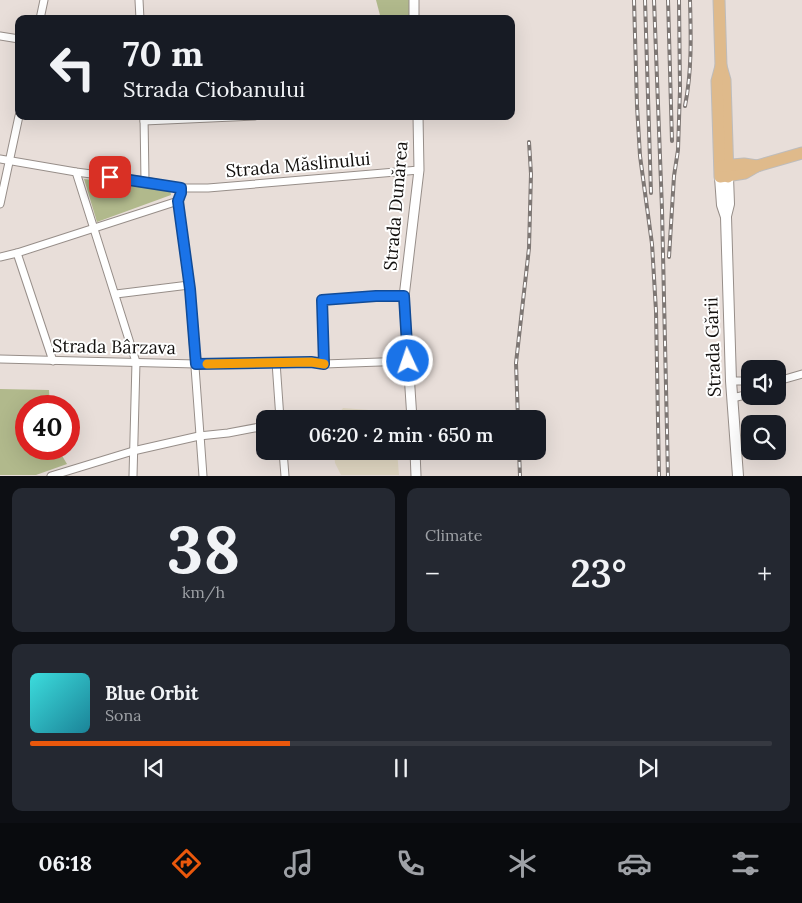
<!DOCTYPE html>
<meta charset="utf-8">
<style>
body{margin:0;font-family:Lora,serif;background:#242831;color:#f1f3f6;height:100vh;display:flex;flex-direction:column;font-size:19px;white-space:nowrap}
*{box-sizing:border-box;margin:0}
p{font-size:16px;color:#9ea1a6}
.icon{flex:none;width:28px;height:28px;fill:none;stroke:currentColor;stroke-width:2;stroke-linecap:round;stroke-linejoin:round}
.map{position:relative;height:476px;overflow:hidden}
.side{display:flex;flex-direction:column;gap:12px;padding:12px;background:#0d0f14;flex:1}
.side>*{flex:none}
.top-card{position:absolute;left:15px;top:15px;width:500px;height:105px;border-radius:10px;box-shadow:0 5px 20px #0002;background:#171b24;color:#f1f3f6;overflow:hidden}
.controls{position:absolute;left:741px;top:360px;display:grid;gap:10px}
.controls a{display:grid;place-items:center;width:45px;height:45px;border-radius:10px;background:#171b24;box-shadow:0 5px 20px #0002;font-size:25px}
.speed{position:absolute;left:15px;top:395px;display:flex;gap:10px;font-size:25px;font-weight:700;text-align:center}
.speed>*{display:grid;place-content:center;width:65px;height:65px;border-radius:50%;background:#171b24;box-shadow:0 5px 20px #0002;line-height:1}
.speed .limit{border:8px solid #d22;background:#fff;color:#111}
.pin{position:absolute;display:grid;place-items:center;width:42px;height:42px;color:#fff;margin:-21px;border-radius:10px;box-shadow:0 2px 8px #0006}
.me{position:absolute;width:55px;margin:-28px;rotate:357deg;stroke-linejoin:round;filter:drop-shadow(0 0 4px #0008)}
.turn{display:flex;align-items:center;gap:18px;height:105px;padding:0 25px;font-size:22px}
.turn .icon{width:65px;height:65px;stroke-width:2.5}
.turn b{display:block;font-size:35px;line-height:42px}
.big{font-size:38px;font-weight:600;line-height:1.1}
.side .tile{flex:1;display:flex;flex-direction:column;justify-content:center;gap:8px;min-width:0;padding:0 18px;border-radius:10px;background:#242831}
.side .dial{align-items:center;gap:0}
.dial b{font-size:65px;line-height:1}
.song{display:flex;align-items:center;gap:15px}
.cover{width:60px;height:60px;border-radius:8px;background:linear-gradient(135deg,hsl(180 70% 55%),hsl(190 70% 35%))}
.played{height:5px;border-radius:2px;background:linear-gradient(90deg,#ea580c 35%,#363941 35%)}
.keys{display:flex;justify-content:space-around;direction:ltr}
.heat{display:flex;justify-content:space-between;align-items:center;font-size:28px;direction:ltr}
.side .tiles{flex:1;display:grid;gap:12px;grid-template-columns:1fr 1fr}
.tile:last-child{grid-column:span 2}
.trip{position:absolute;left:256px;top:410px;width:290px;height:50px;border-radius:10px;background:#171b24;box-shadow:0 5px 20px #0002;font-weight:600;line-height:50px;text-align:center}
.tabs{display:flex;height:80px;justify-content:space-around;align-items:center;background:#090b0e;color:#9ea1a6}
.tabs .icon{width:35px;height:35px}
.tabs .active{color:#ea580c}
.tabs b{font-size:22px;color:#f1f3f6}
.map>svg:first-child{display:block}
.industrial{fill:#dfd6c1}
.green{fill:#b1b98c}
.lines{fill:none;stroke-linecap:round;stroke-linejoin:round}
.minor-casing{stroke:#978e89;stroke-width:9}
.tertiary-casing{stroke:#978e89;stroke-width:11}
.secondary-casing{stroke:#978e89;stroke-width:12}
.primary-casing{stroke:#bdbcbc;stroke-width:13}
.minor{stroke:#fff;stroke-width:7}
.tertiary{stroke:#fff;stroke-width:9}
.secondary{stroke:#fff;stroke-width:10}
.primary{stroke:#dfba8b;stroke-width:11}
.rail-casing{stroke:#7e7774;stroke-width:4}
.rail{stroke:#fff;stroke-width:2;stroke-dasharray:5.5;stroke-linecap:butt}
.route-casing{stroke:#114b97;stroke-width:12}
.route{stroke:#1a73e8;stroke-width:9}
.slow{stroke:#f59e0b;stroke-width:9}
.labels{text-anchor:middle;stroke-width:4;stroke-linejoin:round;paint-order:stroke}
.street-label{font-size:18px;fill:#13100e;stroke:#fff}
</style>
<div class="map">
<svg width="802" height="476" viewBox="0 0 802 476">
<rect width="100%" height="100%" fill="#e8ded9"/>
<g class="industrial">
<path d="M343,408L394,412V419H337V416Z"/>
<path d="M334,451H397L399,475H341L335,463Z"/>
</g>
<g class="green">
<path d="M376,0H409L410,19H381Z"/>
<path d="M84,179L170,189L171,195L97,222Z"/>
<path d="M0,389L49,390L50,406H26V449H58L67,464L36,475H0Z"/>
</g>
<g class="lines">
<defs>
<g id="minor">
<path d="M139,0L140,19"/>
<path d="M40,19L44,0"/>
<path d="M0,36L19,39"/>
<path d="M144,116L145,181"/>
<path d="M144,121L255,116"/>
<path d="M0,159L76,172L145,181L181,188H208L419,170"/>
<path d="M76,172L136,362L133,476"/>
<path d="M181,188V193L178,201L189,285L203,476"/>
<path d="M0,204L19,116"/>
<path d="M17,253L53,361"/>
<path d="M0,257L17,253L178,201"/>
<path d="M116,294L189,285"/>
<path d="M0,359L196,364L311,362L324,364L408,361"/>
<path d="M276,362L280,419"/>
<path d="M324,364L322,300L376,296L404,297"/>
<path d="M731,381H750"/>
<path d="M778,381L802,374"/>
<path d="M732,398L750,394"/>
<path d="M283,451L285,476"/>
<path d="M51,476L133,451L199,436L228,433L265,426"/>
</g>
<g id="tertiary">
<path d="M414,0V19"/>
<path d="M412,419L404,297L419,170L418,116"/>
<path d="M415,451L416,476"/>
</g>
<g id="secondary">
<path d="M720,177L722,205L726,217L731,381L738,476"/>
<path d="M726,216L729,204L728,177"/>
</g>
<g id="primary">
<path d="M719,0L721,66L725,80L728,177"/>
<path d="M721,66L717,81L720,177L745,173L757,166L802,153"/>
<path d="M721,166L744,164L757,166"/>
</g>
</defs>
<use href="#minor" class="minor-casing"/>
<use href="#tertiary" class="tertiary-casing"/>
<use href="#secondary" class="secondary-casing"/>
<use href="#primary" class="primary-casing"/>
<use href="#minor" class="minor"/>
<use href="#tertiary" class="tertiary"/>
<use href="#secondary" class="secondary"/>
<use href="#primary" class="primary"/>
<defs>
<g id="rail">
<path d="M634,0L637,106L640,156L652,244L656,311L659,476"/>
<path d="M645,0L651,193"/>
<path d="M654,0L662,209L668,476"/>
<path d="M668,0L672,141"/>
<path d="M685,106C692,71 691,36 690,0"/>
<path d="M669,257L674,176L678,150L680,89L679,0"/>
<path d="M518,419L516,363L529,248L531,174L529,142"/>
<path d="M519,451L520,476"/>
</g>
</defs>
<use href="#rail" class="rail-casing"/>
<use href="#rail" class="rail"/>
</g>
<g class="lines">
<defs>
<path id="route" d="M110,177L181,188V193L178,201L190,289L196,364L311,362L324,364L322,300L376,296H404L408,361"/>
</defs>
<use href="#route" class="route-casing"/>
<use href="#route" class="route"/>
<path class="slow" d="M207,364L311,362L324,364"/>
</g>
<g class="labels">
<g class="street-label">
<text transform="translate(298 165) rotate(-5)" y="6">Strada Măslinului</text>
<text transform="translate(396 206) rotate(-85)" y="6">Strada Dunărea</text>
<text transform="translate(114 347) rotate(1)" y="6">Strada Bârzava</text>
<text transform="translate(713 347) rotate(-92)" y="6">Strada Gării</text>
</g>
</g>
</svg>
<div class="controls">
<a><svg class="icon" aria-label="sound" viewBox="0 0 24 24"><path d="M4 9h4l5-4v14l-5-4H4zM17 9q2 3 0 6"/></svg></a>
<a><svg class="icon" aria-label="search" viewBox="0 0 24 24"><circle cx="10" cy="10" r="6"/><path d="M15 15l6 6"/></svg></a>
</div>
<div class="speed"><div class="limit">40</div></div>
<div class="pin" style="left:110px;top:177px;background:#d93025"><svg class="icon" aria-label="arrive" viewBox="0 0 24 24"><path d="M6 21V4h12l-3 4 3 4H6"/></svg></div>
<svg class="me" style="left:408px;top:361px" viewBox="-20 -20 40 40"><circle r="17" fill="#1a73e8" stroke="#fff" stroke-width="3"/><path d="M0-11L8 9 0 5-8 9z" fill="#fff"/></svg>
<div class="trip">06:20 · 2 min · 650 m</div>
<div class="top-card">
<div class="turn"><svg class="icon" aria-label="left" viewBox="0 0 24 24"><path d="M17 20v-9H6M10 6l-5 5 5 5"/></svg><div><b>70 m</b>Strada Ciobanului</div></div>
</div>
</div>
<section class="side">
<div class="tiles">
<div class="tile dial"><b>38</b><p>km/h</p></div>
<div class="tile"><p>Climate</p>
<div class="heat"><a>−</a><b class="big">23°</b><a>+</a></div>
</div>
<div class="tile">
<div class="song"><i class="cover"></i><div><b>Blue Orbit</b><p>Sona</p></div></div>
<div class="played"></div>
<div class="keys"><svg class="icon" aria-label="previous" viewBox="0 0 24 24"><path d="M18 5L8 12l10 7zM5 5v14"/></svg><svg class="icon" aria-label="pause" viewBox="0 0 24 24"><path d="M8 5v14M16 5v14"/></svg><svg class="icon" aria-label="next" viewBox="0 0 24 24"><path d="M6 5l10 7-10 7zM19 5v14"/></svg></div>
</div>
</div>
</section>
<nav class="tabs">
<b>06:18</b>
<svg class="icon active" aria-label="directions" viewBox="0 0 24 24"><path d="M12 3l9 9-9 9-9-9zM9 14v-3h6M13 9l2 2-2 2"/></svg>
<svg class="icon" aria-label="music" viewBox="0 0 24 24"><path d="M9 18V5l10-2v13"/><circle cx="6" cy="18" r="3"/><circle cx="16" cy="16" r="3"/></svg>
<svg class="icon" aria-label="phone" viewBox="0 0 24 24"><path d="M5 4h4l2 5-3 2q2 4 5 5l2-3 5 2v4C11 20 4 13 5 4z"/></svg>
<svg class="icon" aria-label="climate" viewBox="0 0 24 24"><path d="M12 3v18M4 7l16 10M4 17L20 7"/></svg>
<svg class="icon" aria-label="car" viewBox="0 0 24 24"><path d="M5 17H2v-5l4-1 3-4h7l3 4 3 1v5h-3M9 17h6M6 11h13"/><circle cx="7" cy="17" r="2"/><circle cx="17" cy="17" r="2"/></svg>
<svg class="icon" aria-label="filters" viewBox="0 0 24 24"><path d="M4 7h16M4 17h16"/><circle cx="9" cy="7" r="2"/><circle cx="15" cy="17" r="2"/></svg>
</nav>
